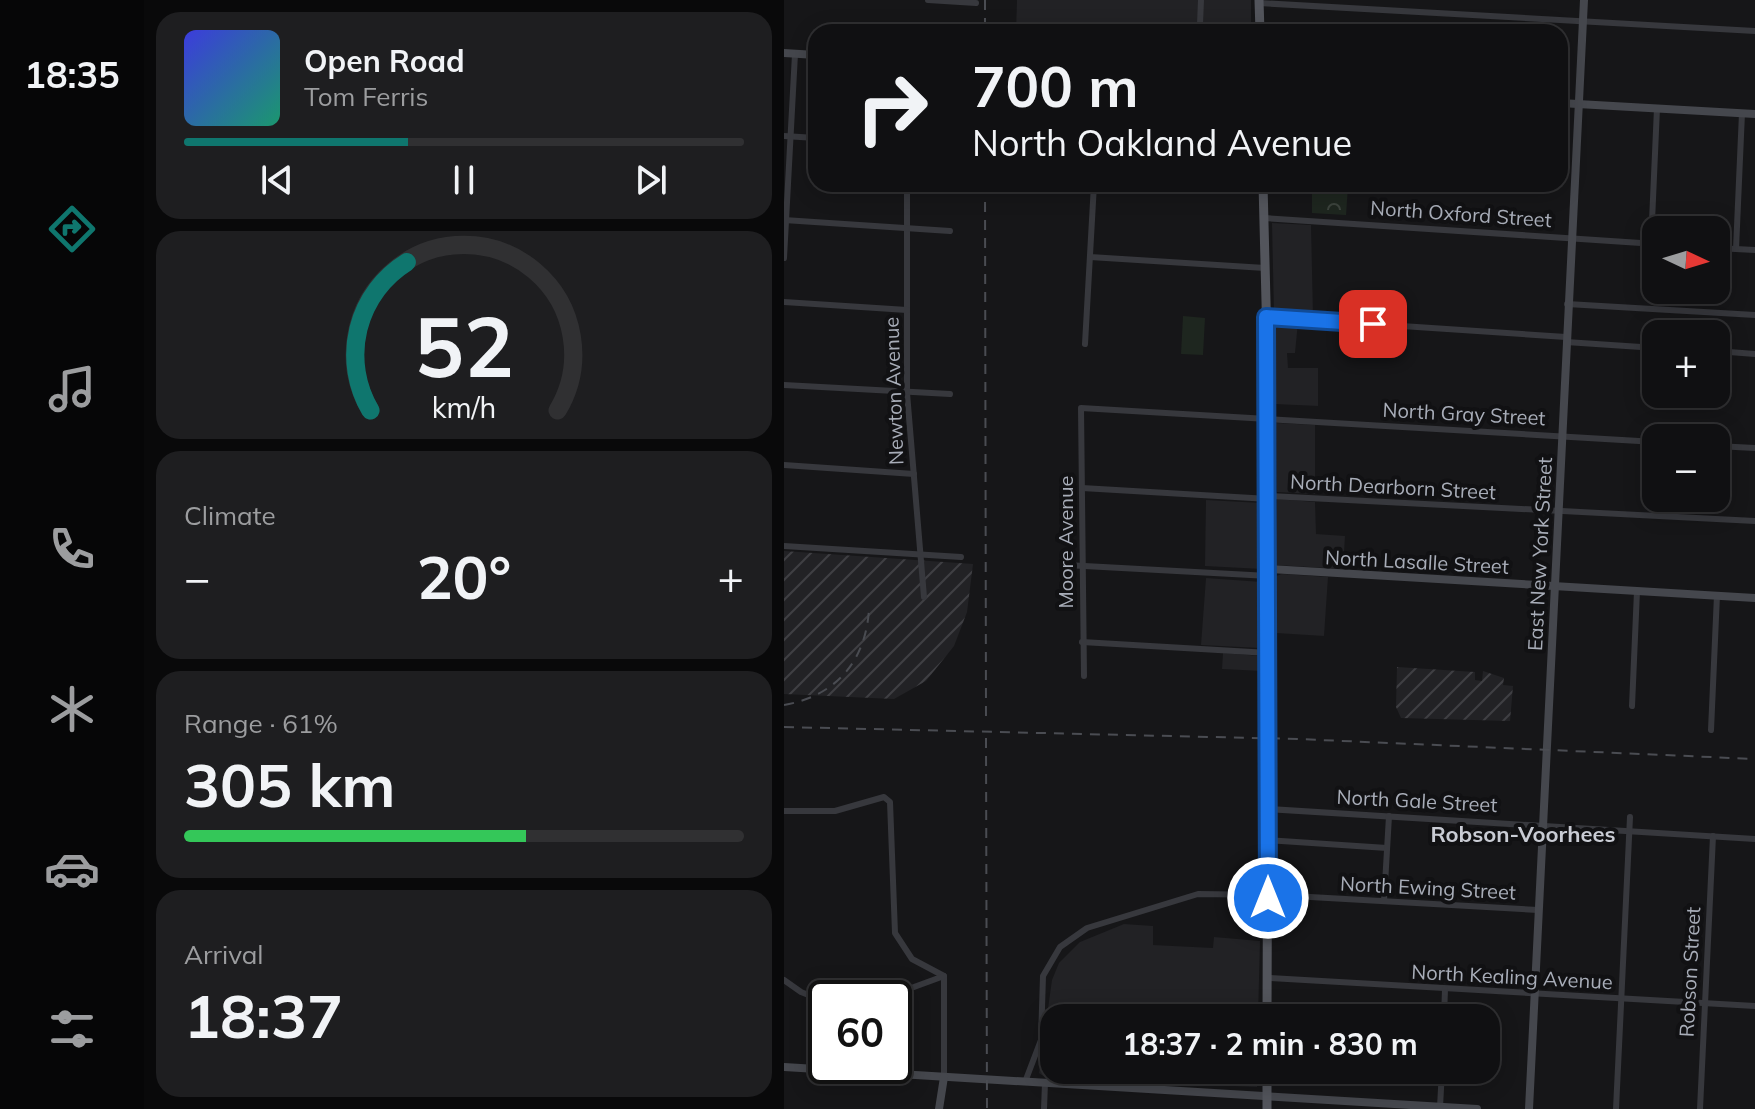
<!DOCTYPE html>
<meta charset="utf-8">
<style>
body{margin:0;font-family:Mulish,sans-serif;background:#1e1e20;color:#f1f3f6;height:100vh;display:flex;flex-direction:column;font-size:30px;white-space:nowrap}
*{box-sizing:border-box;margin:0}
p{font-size:26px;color:#9c9d9f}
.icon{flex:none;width:44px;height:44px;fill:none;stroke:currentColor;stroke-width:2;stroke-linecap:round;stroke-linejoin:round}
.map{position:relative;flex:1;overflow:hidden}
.details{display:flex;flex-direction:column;gap:12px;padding:12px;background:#09090a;width:640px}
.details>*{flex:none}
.guide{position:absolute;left:24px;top:24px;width:760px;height:168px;border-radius:24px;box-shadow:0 4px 20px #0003,0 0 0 2px #303032;background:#101012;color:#f1f3f6;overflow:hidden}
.needle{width:52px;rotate:94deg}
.fabs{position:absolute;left:858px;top:216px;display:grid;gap:16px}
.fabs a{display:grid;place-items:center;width:88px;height:88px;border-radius:16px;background:#101012;box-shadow:0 4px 20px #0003,0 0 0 2px #303032;font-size:40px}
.speed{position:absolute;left:24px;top:980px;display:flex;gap:16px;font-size:40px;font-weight:700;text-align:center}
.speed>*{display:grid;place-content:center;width:104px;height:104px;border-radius:50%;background:#101012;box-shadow:0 4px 20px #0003,0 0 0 2px #303032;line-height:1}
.speed .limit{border:4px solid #111;border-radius:12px;background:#fff;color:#111}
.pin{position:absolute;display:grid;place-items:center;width:68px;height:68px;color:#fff;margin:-34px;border-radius:16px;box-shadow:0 4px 12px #0006}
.me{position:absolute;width:88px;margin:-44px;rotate:0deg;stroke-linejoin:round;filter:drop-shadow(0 0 6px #0008)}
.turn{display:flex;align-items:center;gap:28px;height:168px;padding:0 32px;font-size:36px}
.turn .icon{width:104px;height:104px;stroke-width:2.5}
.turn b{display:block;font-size:56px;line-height:68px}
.big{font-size:60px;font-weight:700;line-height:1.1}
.details .widget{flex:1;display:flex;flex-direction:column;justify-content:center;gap:12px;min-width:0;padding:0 28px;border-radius:24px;background:#1e1e20}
.details .dial{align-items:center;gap:0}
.dial svg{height:208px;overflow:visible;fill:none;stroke:#303032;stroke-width:7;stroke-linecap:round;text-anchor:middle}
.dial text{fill:#f1f3f6;stroke:none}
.song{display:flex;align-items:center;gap:24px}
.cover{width:96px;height:96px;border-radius:12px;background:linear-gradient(135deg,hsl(240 70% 55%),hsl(160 70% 35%))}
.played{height:8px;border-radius:4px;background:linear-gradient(90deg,#0f766e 40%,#303032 40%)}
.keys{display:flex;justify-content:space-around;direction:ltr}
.heat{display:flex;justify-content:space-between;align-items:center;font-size:44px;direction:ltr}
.charge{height:12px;border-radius:6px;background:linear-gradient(90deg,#34c759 61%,#303032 0)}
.trip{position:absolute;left:256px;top:1004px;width:460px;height:80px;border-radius:24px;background:#101012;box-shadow:0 4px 20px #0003,0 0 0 2px #303032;font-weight:700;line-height:80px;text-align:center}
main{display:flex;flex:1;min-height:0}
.tab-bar{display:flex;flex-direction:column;width:144px;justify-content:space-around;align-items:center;background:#060607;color:#9c9d9f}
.tab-bar .icon{width:56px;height:56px}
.tab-bar .selected{color:#0f766e}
.tab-bar b{font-size:36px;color:#f1f3f6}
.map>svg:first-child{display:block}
.built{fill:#222225}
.industrial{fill:url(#industrial-furrows)}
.park{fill:url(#park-crowns)}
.pitch{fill:#1e261f}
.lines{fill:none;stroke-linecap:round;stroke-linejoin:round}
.street{stroke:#37383d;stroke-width:6}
.secondary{stroke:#45474d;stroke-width:8}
.primary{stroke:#53555c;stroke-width:9}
.rail{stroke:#4a4c52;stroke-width:2;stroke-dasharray:10 8;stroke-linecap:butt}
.route-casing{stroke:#114b97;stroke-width:20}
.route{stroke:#1a73e8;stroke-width:14}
.labels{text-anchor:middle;stroke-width:8;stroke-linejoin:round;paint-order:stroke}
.street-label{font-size:20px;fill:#a8adb8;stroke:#111113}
.neighbourhood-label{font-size:22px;font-weight:bold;fill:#c9ccd4;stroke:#111113}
</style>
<main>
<nav class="tab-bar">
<b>18:35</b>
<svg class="icon selected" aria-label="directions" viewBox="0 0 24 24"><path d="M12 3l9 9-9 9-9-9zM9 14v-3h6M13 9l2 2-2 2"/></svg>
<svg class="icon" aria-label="music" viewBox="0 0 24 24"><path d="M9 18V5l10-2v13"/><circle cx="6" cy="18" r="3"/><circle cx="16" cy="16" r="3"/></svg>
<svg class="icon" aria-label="phone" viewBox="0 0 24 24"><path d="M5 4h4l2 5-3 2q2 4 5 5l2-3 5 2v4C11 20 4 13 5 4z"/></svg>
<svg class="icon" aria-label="climate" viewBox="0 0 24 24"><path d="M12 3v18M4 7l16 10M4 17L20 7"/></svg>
<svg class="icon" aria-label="car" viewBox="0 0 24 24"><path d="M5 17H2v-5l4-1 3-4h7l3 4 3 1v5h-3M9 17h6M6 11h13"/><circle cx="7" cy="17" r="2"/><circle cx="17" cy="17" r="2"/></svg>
<svg class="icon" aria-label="filters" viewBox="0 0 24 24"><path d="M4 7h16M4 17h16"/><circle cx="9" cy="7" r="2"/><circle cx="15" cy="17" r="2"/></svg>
</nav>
<section class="details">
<div class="widget">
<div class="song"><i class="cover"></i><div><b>Open Road</b><p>Tom Ferris</p></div></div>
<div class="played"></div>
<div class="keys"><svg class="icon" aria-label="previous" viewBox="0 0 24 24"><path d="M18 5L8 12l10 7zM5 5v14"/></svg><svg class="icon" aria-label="pause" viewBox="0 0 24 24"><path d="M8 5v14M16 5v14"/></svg><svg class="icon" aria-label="next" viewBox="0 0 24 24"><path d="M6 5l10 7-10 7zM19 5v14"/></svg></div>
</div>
<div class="widget dial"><svg viewBox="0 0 100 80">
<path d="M14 69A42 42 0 1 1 86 69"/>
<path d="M14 69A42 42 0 0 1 28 12" stroke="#0f766e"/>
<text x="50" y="56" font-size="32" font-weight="700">52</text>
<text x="50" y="72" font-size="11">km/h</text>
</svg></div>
<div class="widget"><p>Climate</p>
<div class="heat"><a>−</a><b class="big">20°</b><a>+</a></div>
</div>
<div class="widget"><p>Range · 61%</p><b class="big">305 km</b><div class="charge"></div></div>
<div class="widget"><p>Arrival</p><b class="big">18:37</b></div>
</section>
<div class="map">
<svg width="971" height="1109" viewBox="0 0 971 1109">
<defs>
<pattern id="industrial-furrows" width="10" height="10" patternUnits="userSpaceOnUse" patternTransform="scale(2)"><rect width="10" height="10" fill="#222225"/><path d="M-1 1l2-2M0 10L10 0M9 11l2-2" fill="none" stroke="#3f3f43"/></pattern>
<pattern id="park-crowns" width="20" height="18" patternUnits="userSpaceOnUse" patternTransform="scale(2)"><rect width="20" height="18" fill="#1e261f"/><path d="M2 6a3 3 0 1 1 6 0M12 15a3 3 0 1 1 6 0" fill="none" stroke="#3c433d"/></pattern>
</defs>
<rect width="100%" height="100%" fill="#161618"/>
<g class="built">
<path d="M233,0H467V32H232Z"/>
<path d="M488,223L527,225L529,316L490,313Z"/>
<path d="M490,321L514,322L511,353H503L504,368H534V406L491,404Z"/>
<path d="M492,423L531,425V494L493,492Z"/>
<path d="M493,499L531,502L532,534L561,536L559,569L492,565Z"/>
<path d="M422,500L478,503V569L421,566Z"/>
<path d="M498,574L544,577L540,636L492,633V576Z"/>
<path d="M422,578L478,582L476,648L417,645Z"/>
<path d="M439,653L476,656L478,671L438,669Z"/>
<path d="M340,924L369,926V945L429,948L430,937L476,941L474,1018H270V1070H473V1087L262,1078L255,1073L268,980L275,963L296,942Z"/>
</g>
<g class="industrial">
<path d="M0,551L189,564L183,612L170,646L142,681L110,699L0,694Z"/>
<path d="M613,667L691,672V680L698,681L699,671L720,678L719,685L729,686L726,721L617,718L612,707Z"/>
</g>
<path class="park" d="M528,184H564L562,215L528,213Z"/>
<path class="pitch" d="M399,316L421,318L419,355L397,354Z"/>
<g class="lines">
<g class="street">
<path d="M144,0L192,3"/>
<path d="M417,0L416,24L420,32"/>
<path d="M475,3L971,31"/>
<path d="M0,136L32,138"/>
<path d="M123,184V393L140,597"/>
<path d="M480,218L872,244"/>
<path d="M0,220L166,231"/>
<path d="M867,244L873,108"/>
<path d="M932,248L971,250"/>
<path d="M952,249L958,113"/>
<path d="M306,257L481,268"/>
<path d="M0,258L11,54"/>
<path d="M0,302L123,310"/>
<path d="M783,304L971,315"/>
<path d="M482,317L782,337"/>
<path d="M782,342L872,348"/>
<path d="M301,344L310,184"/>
<path d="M932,351L971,354"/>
<path d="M0,385L166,394"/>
<path d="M932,446L971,448"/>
<path d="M0,465L130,474"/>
<path d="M298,488L485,499"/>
<path d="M485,496L971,521"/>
<path d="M0,546L177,557"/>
<path d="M282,565L485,576"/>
<path d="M298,642L485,653"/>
<path d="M300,676L297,408L872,442"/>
<path d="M848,706L853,591"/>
<path d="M927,730L933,595"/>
<path d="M484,809L971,839"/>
<path d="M0,811H51L100,797L106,802L111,933L128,959L160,976V1077"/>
<path d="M484,840L603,848"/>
<path d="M600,901L605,816"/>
<path d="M484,978L971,1006"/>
<path d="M0,980L17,992L42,1002"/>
<path d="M100,998L160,976"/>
<path d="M660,1018L661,989"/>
<path d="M241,1082L257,1040L259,976L276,947L303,928L414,894L491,895L754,910"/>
<path d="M656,1107L658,1070"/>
<path d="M260,1109L261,1083"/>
<path d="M832,1109L846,817"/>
<path d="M916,1109L929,836"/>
</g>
<g class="secondary">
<path d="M0,53L32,55"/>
<path d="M776,103L971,114"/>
<path d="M485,569L971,598"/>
<path d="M0,1067L693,1109"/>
<path d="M155,1109L160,1077"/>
<path d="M745,1109L800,0"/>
</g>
<g class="primary">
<path d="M475,0L476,32"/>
<path d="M479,184L485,419L483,1018"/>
<path d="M483,1109V1070"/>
</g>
<g class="rail">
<path d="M201,0V32"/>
<path d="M201,184L202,721"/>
<path d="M0,705C52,696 82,661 85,609"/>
<path d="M0,727L514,739L971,759"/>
<path d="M202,738L203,1109"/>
</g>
</g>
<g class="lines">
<defs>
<path id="route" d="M484,898L482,317L589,324"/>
</defs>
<use href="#route" class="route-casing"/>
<use href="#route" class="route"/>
</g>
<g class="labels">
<g class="street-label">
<text transform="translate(677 214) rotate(4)" y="7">North Oxford Street</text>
<text transform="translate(110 391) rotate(-92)" y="7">Newton Avenue</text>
<text transform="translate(680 414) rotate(3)" y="7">North Gray Street</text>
<text transform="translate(609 487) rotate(3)" y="7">North Dearborn Street</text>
<text transform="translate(282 542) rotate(-90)" y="7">Moore Avenue</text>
<text transform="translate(756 554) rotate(-87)" y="7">East New York Street</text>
<text transform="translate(633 562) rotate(3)" y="7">North Lasalle Street</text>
<text transform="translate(633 801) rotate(3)" y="7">North Gale Street</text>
<text transform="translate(644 888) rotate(3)" y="7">North Ewing Street</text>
<text transform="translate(906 972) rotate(-87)" y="7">Robson Street</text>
<text transform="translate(728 977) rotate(3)" y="7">North Kealing Avenue</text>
</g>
<g class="neighbourhood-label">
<text x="739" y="842">Robson-Voorhees</text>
</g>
</g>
</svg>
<div class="fabs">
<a><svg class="needle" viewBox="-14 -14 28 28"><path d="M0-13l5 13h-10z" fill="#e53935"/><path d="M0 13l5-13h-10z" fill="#9c9d9f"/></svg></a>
<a>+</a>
<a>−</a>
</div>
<div class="speed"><div class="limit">60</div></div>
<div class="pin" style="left:589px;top:324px;background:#d93025"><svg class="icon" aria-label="arrive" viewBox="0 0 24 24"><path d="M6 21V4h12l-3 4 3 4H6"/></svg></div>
<svg class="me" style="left:484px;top:898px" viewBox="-20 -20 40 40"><circle r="17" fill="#1a73e8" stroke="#fff" stroke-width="3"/><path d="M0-11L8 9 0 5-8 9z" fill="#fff"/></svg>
<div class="trip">18:37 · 2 min · 830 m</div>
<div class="guide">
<div class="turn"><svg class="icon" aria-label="right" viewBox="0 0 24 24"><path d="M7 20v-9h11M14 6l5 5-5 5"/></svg><div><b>700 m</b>North Oakland Avenue</div></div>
</div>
</div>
</main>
